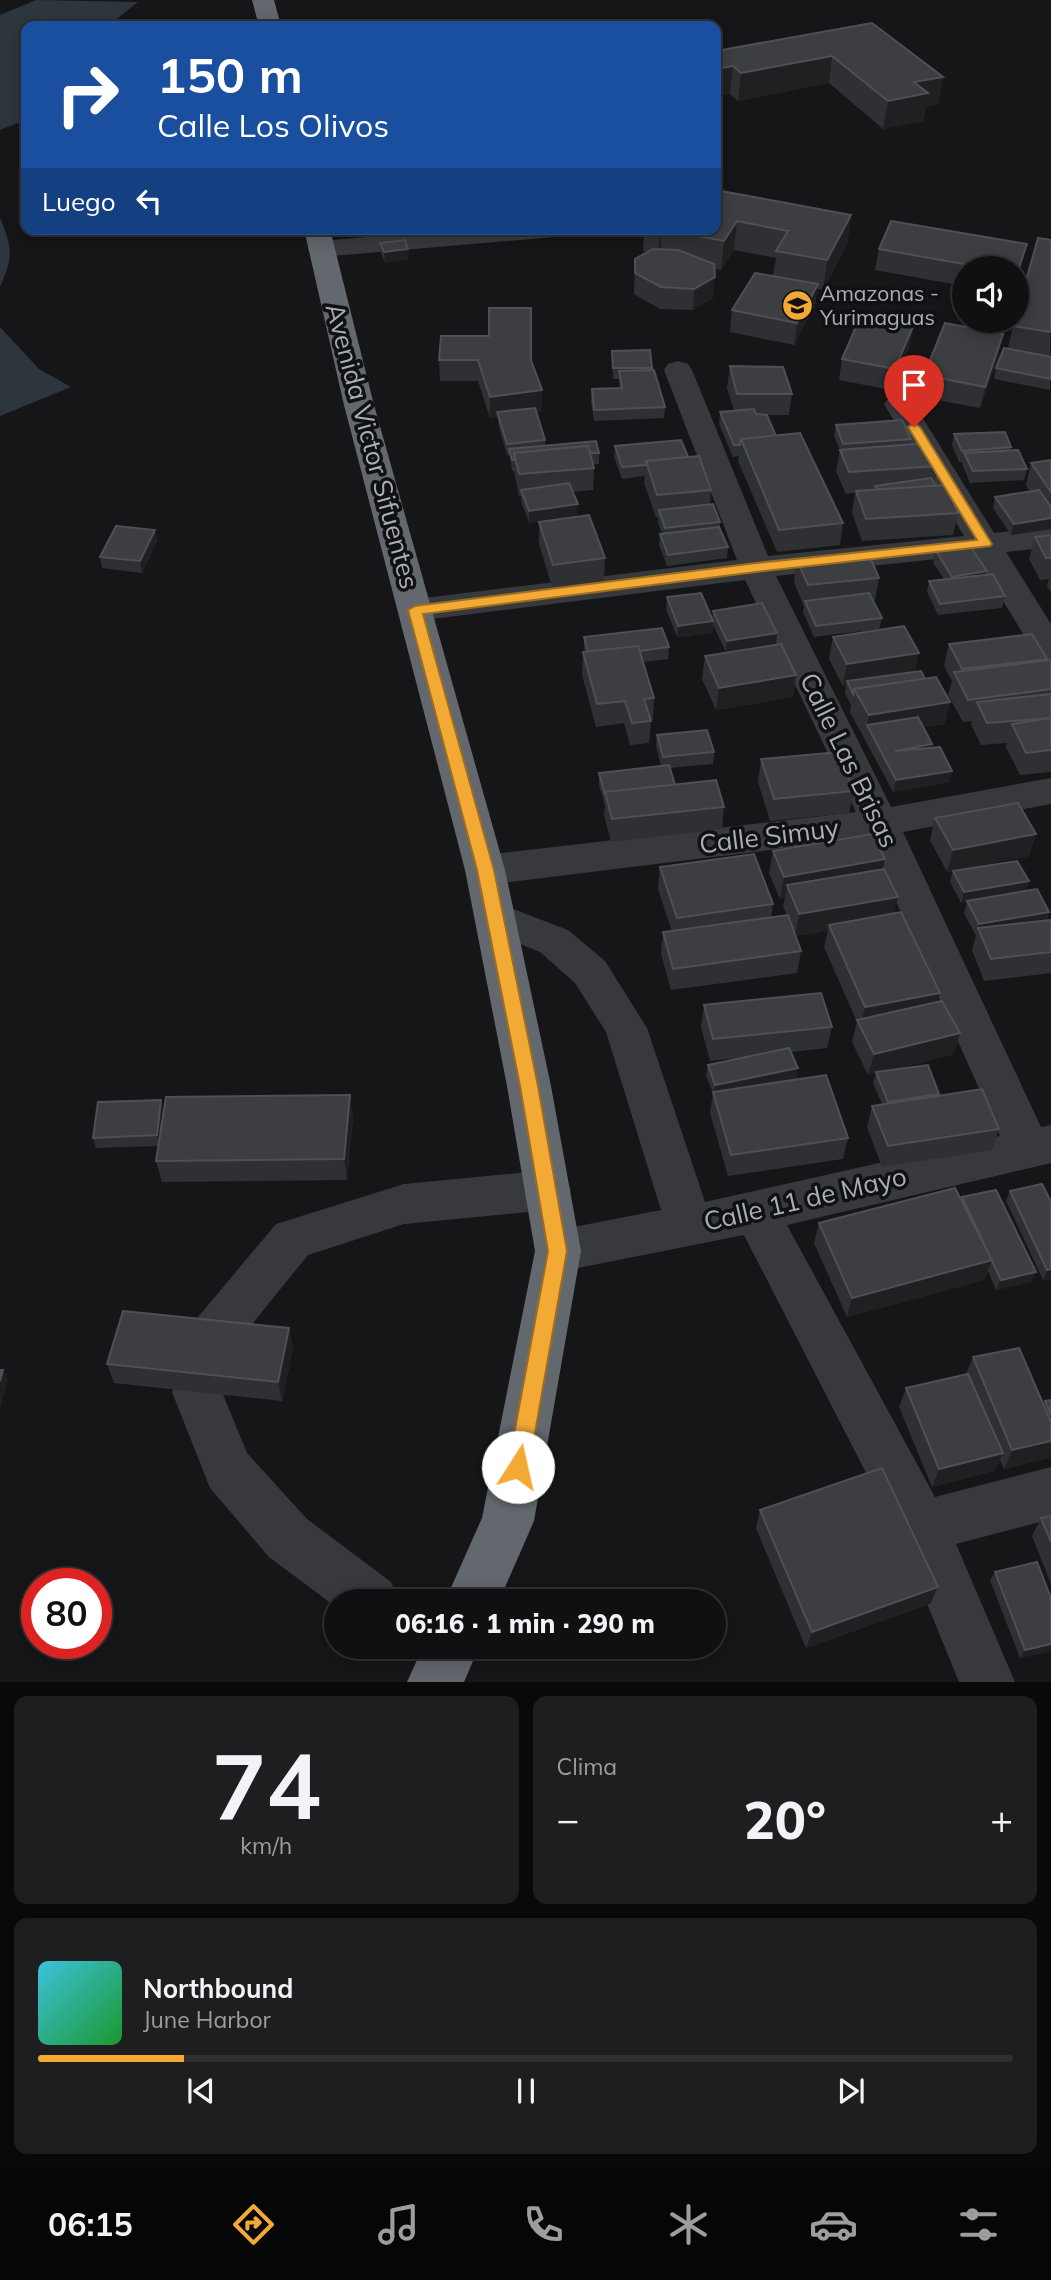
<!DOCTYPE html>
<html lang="es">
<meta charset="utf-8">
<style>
body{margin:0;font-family:Mulish,sans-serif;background:#1e1e20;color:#f1f3f6;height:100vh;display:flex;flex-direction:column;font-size:26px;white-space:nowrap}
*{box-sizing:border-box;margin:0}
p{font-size:23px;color:#9c9d9f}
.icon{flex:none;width:38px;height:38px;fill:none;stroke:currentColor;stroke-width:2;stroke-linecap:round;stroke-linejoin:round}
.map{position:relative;height:1682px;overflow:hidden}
.sheet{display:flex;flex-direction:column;gap:14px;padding:14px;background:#09090a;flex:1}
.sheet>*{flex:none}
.top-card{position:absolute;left:21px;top:21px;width:700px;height:214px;border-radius:14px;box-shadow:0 4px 18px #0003,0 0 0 2px #303032;background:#1a4fa0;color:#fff;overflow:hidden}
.tools{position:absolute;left:952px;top:256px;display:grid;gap:14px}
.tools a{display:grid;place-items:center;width:77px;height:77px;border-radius:50%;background:#101012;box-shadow:0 4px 18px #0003,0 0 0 2px #303032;font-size:35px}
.speed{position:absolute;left:21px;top:1568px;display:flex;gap:14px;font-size:35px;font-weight:700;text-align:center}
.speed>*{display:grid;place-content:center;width:91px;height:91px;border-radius:50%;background:#101012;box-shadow:0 4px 18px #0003,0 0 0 2px #303032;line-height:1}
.speed .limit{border:10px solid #d22;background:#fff;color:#111}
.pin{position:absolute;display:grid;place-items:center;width:60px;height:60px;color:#fff;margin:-72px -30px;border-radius:50% 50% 50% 0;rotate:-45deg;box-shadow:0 0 7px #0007}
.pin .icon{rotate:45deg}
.me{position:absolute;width:77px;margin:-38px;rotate:10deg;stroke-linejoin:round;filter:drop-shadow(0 0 5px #0008)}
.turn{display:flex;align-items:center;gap:24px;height:147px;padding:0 21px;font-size:32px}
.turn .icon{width:91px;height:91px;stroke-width:2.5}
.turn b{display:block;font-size:49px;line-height:60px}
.then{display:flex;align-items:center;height:66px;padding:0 21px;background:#0003;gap:14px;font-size:26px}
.big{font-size:52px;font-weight:800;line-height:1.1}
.sheet .tile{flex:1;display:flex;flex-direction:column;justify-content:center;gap:10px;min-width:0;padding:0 24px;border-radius:14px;background:#1e1e20}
.sheet .dial{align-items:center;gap:0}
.dial b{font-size:91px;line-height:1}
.song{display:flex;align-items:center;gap:21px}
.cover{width:84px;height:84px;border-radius:10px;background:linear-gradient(135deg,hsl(190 70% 55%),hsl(130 70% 35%))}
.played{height:7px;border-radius:4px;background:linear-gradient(90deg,#f2aa35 15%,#303032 15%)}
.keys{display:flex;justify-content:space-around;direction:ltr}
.heat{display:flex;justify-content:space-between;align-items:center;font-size:38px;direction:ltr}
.sheet .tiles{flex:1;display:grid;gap:14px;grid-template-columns:1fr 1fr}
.tile:last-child{grid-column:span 2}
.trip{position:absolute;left:324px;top:1589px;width:402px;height:70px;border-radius:35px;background:#101012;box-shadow:0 4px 18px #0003,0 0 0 2px #303032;font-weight:800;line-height:70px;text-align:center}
.dock{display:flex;height:112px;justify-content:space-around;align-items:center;background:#060607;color:#9c9d9f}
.dock .icon{width:49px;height:49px}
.dock .active{color:#f2aa35}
.dock b{font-size:32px;color:#f1f3f6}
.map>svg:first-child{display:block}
.water{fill:#2c363c}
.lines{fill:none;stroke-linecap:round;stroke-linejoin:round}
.minor{fill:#37393d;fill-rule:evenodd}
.highway{fill:#63676e;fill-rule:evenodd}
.wall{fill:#2f3033}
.shaded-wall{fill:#202022}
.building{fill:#3c3e41;stroke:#4d5054;stroke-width:2}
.route{fill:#f2aa35;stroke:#9d6e22;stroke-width:2}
.labels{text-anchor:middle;stroke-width:7;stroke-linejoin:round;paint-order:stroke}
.far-poi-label{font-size:21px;fill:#a8aeb8;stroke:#111113;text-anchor:start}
.street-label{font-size:26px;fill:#a8aeb8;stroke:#111113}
</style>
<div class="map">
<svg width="1051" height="1682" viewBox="0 0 1051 1682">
<rect width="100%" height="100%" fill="#161618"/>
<g class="water">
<path d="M36,0L138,2L108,26H26V120L0,130V15Z"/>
<path d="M0,218C13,249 13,257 0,287Z"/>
<path d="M0,327L39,369L71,387L0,416Z"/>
</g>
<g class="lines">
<g class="minor">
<path d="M460,229H567L563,235L554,237L321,257L312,255L308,249L312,243L321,241Z"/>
<path d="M678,361L688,364L692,370L768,556L964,536L884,404L889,398L899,395L909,398L914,404L994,533L1051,527V547L1006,552L1051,624V663L1039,660L975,555L776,576L891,807L1051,778V804L903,832L1041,1127L1051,1125V1163L787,1225L935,1497L1051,1467V1519L956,1544L1015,1682H959L903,1545L744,1235L558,1272L541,1266L535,1251L541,1236L558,1230L661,1210L606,1032L575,983L540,952L481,928L475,917L481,906L495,902L568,930L605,961L647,1028L705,1202L1000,1136L868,838L485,885L471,880L465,870L471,860L485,855L856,812L745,580L416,621L404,618L399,610L404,602L416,599L737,560L664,370L668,364Z"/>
<path d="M548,1170L564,1176L571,1190L564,1204L548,1210L404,1224L308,1255L227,1355L210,1362L193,1355L186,1339L193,1323L276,1224L404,1184Z"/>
<path d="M197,1368L215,1375L247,1453L307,1519L391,1582L399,1601H336V1607L269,1557L210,1488L172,1392L179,1375Z"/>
</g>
<g class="highway">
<path d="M252,0H274L281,26H259Z"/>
<path d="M304,229H330L374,405L505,870L551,1086L581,1251L534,1521L499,1601H445L482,1518L535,1251L507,1086L465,870L344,405Z"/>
<path d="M423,1647H479L464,1682H407Z"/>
</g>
</g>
<g class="wall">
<path d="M872,23L943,77L938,104L926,107L923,121L883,129L829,83L738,101L730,94L716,96V51Z"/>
<path d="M716,190L851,215L847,244L823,290L817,289L815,305L794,345L730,332L732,310L773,276L776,258L734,250L721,270L714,269L713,298L693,310L660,309L634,294L635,259L648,252L643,251L644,231Z"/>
<path d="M1051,240L1050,390L994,379L996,368L1008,348L1013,326Z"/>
<path d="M380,243L409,259L385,263L381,253Z"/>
<path d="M879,249L1022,265L1017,282V268H964V286L875,270Z"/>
<path d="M914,324L910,346L891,390L839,380L842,359Z"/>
<path d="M650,350L652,370L665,407L664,418L594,421L591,401L592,389L620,388L619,379H613L612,351Z"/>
<path d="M999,355L980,408L920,397L924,375Z"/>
<path d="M439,360H531L542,411L536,412L545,440V445L599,453V464H593L594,468L593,490L572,492L577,516L529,523L521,501V496H519L514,471H512L510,455H507L498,423V417L490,418L478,381H440Z"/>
<path d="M730,366L792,394L789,415H766L776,436L843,523L840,545L777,552L738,461L739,456L733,457L719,424L720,412L734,411L727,388Z"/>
<path d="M836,425L911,439L910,445L938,466L934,484L958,513L953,535L862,541L852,513L855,493L846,494L836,471L840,450L834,436Z"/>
<path d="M954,434L1011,447L1010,451L1027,469L1024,480L970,483L962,464V462H959L952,445Z"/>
<path d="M615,446L688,457L711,490L710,504L720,522V528L728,547L727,558L667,566L659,545L660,534H662L658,522V517H656L644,483L645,476L622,479L614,457Z"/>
<path d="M1051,460V529L1011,535L993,508L995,497L1030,492L1026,485L1031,463Z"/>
<path d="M539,522L605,558L604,581L552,587L539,544Z"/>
<path d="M155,530L157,541L142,573L102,568L100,557Z"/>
<path d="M1051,535V592L1047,586L1049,579L1040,580L1029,559L1035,537Z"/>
<path d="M936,551L986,574L1005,596L1002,608L938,615L927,592L929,581L944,579L933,563Z"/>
<path d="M797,560L879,578L875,600H873L882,618L879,629L814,637L803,612L804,607L794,582Z"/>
<path d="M667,597L712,619L713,611L776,644L726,652L713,625L712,633L677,637L666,609Z"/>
<path d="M584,637L669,647L668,659L643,662L654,698L653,720L651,721L649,743L630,745L624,723L596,727L582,675L583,652H585L584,649Z"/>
<path d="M833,637L915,672L950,702L944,724L923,727L932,744L931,748L952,771L949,782L893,792L850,712L851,705L845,693L846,686H843L829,659Z"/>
<path d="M949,644L1047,659L1046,660H1051V772L1020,775L1006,747L1007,743L981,745L971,724L972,721L963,722L948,695L952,681L944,666Z"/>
<path d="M705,656L796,675L793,697L716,710L702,679Z"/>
<path d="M657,735L714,752L713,764L670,768L675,785L724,807L722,829L611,842L604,815L605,806L599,785V773L661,766L656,746Z"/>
<path d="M761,759L854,791L849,813L770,821L758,782Z"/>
<path d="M935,818L1036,834L1029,856L955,870L1025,891L1049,912L1047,920H1051V973L984,981L972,950L976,936L964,913L967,902L961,903L950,882L953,871L947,872L930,840Z"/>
<path d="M773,851L885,859L883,869L895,913L940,993L937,1002L954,1054L887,1071L939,1094V1096L999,1129L992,1150L882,1167L867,1127L872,1106L882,1104L873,1083L876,1073L868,1075L852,1042L857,1022L824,947L828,931L795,936L801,951L797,973L671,990L661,954L663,932L672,931L658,889L660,867L773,904L771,918L787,915L783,907L785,898L780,899L769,873Z"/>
<path d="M704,1005L832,1027L827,1048L791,1052L798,1068L796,1079L848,1138L843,1159L728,1176L710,1113L713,1093L706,1076L708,1065L746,1057L710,1061L701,1027Z"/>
<path d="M161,1100L164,1111L353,1117L347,1180L162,1182L156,1161L158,1146L96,1148L93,1138Z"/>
<path d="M1042,1184L1051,1279L1043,1280L1006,1201L1010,1191Z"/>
<path d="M962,1197L1031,1282L996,1290L988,1271L984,1280L847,1317L814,1243L819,1223L961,1200Z"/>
<path d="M289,1328L293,1348L282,1401L114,1383L107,1364Z"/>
<path d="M973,1357L1043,1404L1045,1401L1051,1400V1454L1049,1458L1004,1469L1000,1460L994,1471L932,1487L899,1407L906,1388L966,1374Z"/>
<path d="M760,1510L930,1604L806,1648L756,1528Z"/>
<path d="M1051,1516V1584L1032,1536L1041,1518Z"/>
<path d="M995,1572L1051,1598V1651L1020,1658L990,1580Z"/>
</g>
<g class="shaded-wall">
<path d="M832,56L829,83L738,101L741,73Z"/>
<path d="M733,66L730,94L716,96V69Z"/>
<path d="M943,77L938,104L926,107L923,121L883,129L888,101L914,82Z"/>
<path d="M851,215L847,244L823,290L827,260Z"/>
<path d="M737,221L734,250L721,270L724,241Z"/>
<path d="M662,229L661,249L658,254L660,233Z"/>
<path d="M1027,244L1022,265L1017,282V273Z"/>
<path d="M408,249L409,259L385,263L384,252Z"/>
<path d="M715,277L713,298L693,310L694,289Z"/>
<path d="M818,284L815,305L794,345L797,323Z"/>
<path d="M914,324L910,346L891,390L895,369Z"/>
<path d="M1003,334L999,355L980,408L985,387Z"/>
<path d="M542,390V411L499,417L497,412L498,417L490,418V397Z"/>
<path d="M578,504L577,516L529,523V511Z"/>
<path d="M1051,518V529L1011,535L1014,524Z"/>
<path d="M155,530L157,541L142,573L140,561Z"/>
<path d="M987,571L984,582L950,588L952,577Z"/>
<path d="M713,621L712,633L677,637L678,626Z"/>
<path d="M777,633L776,644L726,652L727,641Z"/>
<path d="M919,653L914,676L847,681L846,686H843L847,664Z"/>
<path d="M796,675L793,697L716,710L719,688Z"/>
<path d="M950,702L944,724L872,736L867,725L869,715Z"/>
<path d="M932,744L930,756L895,751Z"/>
<path d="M952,771L949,782L893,792L896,780Z"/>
<path d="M1036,834L1029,856L947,872L953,850Z"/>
<path d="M885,859L880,881L787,885L785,898L780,899L784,877Z"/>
<path d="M1029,881L1025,892L961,903L964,892Z"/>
<path d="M898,897L893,920L829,925L828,931L795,936L799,914Z"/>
<path d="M1049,912L1045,924L978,928L976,936L979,924Z"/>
<path d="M940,993L934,1015L860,1027L865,1007Z"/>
<path d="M960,1033L954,1054L868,1075L874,1054Z"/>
<path d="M798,1068L796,1079L714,1096L715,1085Z"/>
<path d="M350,1095L353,1117L347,1180L344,1159Z"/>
<path d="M161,1100L164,1111L160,1146L157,1135Z"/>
<path d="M992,1260L984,1280L847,1317L852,1298Z"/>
<path d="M1051,1269V1279L1043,1280L1047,1270Z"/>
<path d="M1036,1272L1031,1282L996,1290L1001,1280Z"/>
<path d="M289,1328L293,1348L282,1401L278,1382Z"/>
<path d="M3,1370L8,1380L0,1409V1381Z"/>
<path d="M1051,1441V1454L1049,1458L1004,1469L1012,1450Z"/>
<path d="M1003,1453L994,1471L932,1487L939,1469Z"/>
<path d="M938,1587L930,1604L806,1648L812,1632Z"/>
<path d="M1051,1644V1651L1020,1658L1025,1650Z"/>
</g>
<g class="building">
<path d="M872,23L943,77L914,82L928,93L888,101L832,56L741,73L733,66L716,69V59L721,58L716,54V51Z"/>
<path d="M716,190L851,215L827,260L776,251L788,231L737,221L724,241L662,229H716Z"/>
<path d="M891,221L1027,244L1017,273V268H986L879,249Z"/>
<path d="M644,229H662L660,233L644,231Z"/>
<path d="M1038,238L1051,240V332L1013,326L1015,320H1017V313Z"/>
<path d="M405,240L408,249L384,252L380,243Z"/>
<path d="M653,249L678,250L714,264L715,277L694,289L661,287L635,273V259Z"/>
<path d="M755,273L818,284L797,323L732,310Z"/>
<path d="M489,308H531V360L542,390L490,397L478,360H439L441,336H489Z"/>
<path d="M861,315L914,324L895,369L842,359Z"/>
<path d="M945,323L1003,334L985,387L924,375Z"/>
<path d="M1004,348L1051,357V379L996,368Z"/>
<path d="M650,350L652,368H613L612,351Z"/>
<path d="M730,366L783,367L792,394H737Z"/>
<path d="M654,370L665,407L594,410L592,389L622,388L619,371Z"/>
<path d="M535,408L545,440L507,444L497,412Z"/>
<path d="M754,409L756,414L767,415L776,436L741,439L740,445H734L720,412Z"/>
<path d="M902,420L911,439L843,444L836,425Z"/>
<path d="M1005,432L1011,447L962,451L954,434Z"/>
<path d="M800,433L843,523L779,530L741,439Z"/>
<path d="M681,440L688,457L646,461V465L622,467L615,446Z"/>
<path d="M596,441L599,453H590L588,446L514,453V460H512L509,449Z"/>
<path d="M927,443L938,466L849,472L840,450Z"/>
<path d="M588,446L594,468L519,474L514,453Z"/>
<path d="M1018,450L1027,469L973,471L964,453Z"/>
<path d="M699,456L711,490L657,495L646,461Z"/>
<path d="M1051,460V492L1031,463Z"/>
<path d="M931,478L936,486L878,490L875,486Z"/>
<path d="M569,483L578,504L529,511L521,490Z"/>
<path d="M946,485L958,513L866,519L856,491Z"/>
<path d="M1039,490L1051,507V518L1014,524L995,497Z"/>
<path d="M713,504L720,522L665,528L659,510Z"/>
<path d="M589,515L605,558L553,565L539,522Z"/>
<path d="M116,526L155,530L140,561L100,557Z"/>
<path d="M719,527L728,547L668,555L660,534Z"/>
<path d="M1051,535V558H1046L1035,537Z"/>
<path d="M970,546L987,571L952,577L936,551Z"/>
<path d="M868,553L879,578L808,585L797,560Z"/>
<path d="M993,574L1005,596L940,604L929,581Z"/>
<path d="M701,593L713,621L678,626L667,597Z"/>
<path d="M869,593L882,618L816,626L805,601Z"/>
<path d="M762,603L777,633L727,641L713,611Z"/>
<path d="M904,626L919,653L847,664L833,637Z"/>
<path d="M662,628L669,647L640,651L638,646L588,652L584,637Z"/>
<path d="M1032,634L1047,659L962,669L949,644Z"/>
<path d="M781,644L796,675L719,688L705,656Z"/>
<path d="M638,646L654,698L644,699L651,721L632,723L625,701L597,704L583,652Z"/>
<path d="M1051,660V689L968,700L954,672Z"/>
<path d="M921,671L925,679L854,689L853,694L847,681Z"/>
<path d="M936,677L950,702L869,715L854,689Z"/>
<path d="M1051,694V718L987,723L977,702Z"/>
<path d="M918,717L932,744L895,751L940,747L952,771L896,780L867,725Z"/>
<path d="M1051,718V750L1026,753L1012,724Z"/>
<path d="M707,730L714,752L663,757L657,735Z"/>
<path d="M839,752L854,791L774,799L761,759Z"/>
<path d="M669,765L675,785L605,792V795L599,773Z"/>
<path d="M716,780L724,807L612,819L605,792Z"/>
<path d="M1018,803L1036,834L953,850L935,818Z"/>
<path d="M872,834L885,859L784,877L773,851Z"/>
<path d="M754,854L773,904L677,918L660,867Z"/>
<path d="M1017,861L1029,881L964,892L953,871Z"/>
<path d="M884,869L898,897L799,914L787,885Z"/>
<path d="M1037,889L1049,912L979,924L967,901Z"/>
<path d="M901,912L940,993L865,1007L829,925Z"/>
<path d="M788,915L801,951L673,969L663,932Z"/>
<path d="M1051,920V952L991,959L978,928Z"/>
<path d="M821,993L832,1027L713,1039L704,1005Z"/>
<path d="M942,1001L960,1033L874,1054L857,1020Z"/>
<path d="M789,1048L798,1068L715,1085L708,1065Z"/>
<path d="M928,1065L939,1094L888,1102L876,1072Z"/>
<path d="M826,1075L848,1138L731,1155L713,1092Z"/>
<path d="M982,1089L999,1129L888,1146L872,1106Z"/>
<path d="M350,1095L344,1159L156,1161L166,1097Z"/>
<path d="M161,1100L157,1135L93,1138L98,1102Z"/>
<path d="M1042,1184L1051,1202V1269L1047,1270L1010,1191Z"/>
<path d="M955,1188L992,1260L852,1298L819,1223Z"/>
<path d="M996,1190L1036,1272L1001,1280L962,1197Z"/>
<path d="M123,1311L289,1328L278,1382L107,1364Z"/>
<path d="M1019,1348L1051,1422V1441L1012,1450L973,1357Z"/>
<path d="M0,1370H3L0,1381Z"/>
<path d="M968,1374L1003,1453L939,1469L906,1388Z"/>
<path d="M1051,1400V1415L1045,1401Z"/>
<path d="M882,1468L938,1587L812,1632L760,1510Z"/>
<path d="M1051,1516V1542L1041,1518Z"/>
<path d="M1037,1562L1051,1598V1644L1025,1650L995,1572Z"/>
</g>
<path class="route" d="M914,423L920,427L992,544L990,546L756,572L423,614L494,870L538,1086L567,1251L529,1467L526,1474L518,1477L511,1474L508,1467L548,1251L520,1086L477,870L408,610L415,606L756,563L977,540L908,427Z"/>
<defs>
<symbol id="school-disc" viewBox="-11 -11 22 22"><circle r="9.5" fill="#f2aa35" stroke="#111113"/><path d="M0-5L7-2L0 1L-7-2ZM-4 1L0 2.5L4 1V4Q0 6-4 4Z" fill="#111"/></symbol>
</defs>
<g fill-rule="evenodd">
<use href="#school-disc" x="780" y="288" width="35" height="35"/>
</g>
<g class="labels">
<g class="far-poi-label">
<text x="820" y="301">Amazonas -<tspan x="820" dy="24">Yurimaguas</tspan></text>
</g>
<g class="street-label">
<text transform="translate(372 446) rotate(75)" y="9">Avenida Victor Sifuentes</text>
<text transform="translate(849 760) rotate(64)" y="9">Calle Las Brisas</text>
<text transform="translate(769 836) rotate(-7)" y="9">Calle Simuy</text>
<text transform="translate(805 1199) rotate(-13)" y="9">Calle 11 de Mayo</text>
</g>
</g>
</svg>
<div class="tools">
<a><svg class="icon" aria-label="sound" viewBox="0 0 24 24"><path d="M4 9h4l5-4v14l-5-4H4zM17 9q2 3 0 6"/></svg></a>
</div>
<div class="speed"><div class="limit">80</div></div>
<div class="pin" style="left:914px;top:427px;background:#d93025"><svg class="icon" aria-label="arrive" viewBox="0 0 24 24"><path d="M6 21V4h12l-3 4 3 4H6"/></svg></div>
<svg class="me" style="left:518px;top:1467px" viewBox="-20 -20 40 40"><circle r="19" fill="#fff"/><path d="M0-13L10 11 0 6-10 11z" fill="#f2aa35"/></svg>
<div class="trip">06:16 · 1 min · 290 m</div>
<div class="top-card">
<div class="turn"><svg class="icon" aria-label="right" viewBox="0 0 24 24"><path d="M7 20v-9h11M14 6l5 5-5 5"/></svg><div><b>150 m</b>Calle Los Olivos</div></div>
<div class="then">Luego<svg class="icon" aria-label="left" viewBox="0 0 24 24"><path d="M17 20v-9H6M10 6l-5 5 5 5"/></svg></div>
</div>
</div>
<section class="sheet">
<div class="tiles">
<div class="tile dial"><b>74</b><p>km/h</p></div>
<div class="tile"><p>Clima</p>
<div class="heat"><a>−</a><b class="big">20°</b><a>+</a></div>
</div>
<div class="tile">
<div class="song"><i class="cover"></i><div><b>Northbound</b><p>June Harbor</p></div></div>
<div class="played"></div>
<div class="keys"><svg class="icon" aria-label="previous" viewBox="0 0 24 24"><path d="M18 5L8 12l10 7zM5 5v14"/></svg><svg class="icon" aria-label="pause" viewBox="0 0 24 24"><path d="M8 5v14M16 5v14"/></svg><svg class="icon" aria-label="next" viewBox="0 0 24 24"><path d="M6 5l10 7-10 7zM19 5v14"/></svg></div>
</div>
</div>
</section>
<nav class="dock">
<b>06:15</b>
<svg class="icon active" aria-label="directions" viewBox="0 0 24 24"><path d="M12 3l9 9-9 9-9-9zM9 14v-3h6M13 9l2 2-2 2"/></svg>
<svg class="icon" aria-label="music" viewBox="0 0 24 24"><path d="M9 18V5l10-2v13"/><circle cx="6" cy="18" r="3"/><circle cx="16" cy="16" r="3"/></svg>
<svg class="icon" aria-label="phone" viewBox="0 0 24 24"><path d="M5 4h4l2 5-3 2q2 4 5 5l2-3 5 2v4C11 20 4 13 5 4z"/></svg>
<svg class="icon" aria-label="climate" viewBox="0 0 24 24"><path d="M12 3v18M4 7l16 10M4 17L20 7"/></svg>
<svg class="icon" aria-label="car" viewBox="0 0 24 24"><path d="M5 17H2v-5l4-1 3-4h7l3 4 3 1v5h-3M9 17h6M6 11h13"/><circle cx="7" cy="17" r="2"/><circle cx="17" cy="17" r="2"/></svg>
<svg class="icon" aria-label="filters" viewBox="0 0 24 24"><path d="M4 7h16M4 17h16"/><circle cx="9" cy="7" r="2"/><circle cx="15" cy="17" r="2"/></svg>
</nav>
